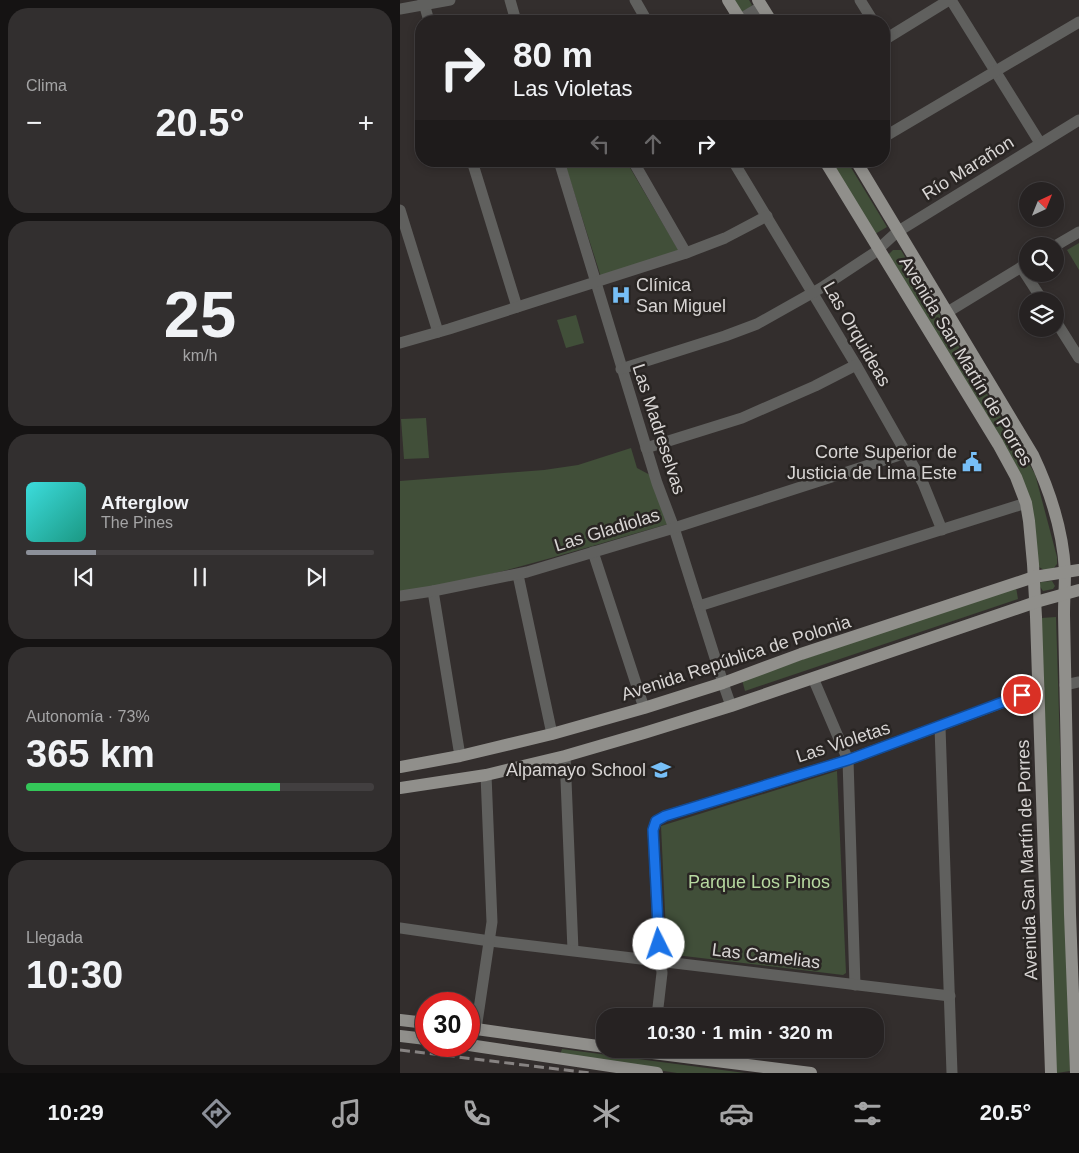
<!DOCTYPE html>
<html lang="es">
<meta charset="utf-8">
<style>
body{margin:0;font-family:Arial,sans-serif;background:#322f2f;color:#f1f3f6;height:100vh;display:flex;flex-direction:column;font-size:19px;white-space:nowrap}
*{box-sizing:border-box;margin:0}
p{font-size:16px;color:#a4a4a5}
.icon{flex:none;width:28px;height:28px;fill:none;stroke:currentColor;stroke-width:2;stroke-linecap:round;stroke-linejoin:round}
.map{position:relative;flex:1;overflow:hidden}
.drawer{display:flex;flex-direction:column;gap:8px;padding:8px;background:#151313;width:400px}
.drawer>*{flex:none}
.hud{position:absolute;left:15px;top:15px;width:475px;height:152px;border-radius:20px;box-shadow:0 2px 8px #0003,0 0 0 1px #423f40;background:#262222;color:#f1f3f6;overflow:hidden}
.needle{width:32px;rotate:43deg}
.buttons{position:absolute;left:619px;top:182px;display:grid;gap:10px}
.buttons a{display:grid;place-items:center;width:45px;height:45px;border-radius:50%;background:#262222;box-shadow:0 2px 8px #0003,0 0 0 1px #423f40;font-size:25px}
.speed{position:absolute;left:15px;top:992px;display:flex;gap:10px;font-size:25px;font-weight:700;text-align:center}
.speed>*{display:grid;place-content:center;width:65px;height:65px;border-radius:50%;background:#262222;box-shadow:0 2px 8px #0003,0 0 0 1px #423f40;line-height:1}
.speed .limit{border:8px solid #d22;background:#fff;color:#111}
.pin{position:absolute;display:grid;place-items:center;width:42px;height:42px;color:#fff;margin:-21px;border:2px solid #fff;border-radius:50%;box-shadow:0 1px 5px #0007}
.me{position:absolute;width:55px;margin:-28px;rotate:356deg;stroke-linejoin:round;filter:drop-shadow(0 0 4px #0008)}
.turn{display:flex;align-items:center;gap:18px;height:105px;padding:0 15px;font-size:22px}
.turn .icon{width:65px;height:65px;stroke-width:2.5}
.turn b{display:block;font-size:35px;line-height:42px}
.lanes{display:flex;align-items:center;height:48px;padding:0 15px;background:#0003;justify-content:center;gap:25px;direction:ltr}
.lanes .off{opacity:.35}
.big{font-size:38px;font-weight:600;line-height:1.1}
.drawer .tile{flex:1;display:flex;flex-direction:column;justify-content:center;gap:8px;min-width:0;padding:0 18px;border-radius:20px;background:#322f2f}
.drawer .dial{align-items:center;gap:0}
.dial b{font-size:65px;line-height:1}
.song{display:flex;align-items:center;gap:15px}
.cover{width:60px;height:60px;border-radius:8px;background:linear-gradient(135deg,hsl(180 70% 55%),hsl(170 70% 35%))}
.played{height:5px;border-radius:2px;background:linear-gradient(90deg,#8c9099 20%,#423f40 20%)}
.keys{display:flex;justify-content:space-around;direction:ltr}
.heat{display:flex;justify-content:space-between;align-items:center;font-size:28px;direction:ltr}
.charge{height:8px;border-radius:4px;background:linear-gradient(90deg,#34c759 73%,#423f40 0)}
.trip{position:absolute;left:196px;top:1008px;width:288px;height:50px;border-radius:20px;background:#262222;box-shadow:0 2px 8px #0003,0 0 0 1px #423f40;font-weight:600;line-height:50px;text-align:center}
.tab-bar{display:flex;height:80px;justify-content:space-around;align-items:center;background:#0f0e0e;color:#a4a4a5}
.tab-bar .icon{width:35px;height:35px}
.tab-bar .current{color:#8c9099}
.tab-bar b{font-size:22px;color:#f1f3f6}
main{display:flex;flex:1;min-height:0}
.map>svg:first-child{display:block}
.green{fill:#414f39}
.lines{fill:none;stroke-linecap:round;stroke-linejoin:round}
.minor{stroke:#60605e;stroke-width:11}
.major{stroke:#908f8b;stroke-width:12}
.rail{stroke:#878382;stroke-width:3;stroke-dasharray:10 5;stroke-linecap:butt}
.route-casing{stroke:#114b97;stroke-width:12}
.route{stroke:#1a73e8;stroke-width:9}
.labels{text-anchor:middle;stroke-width:5;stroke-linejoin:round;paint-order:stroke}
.street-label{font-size:18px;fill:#d8d5d4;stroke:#292523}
.poi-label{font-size:18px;fill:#d8d5d4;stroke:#292523;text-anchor:end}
.park-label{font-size:18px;fill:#b6d8a0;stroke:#292523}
</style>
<main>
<section class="drawer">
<div class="tile"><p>Clima</p>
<div class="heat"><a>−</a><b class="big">20.5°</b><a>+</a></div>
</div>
<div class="tile dial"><b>25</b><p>km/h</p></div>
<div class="tile">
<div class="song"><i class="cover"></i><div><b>Afterglow</b><p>The Pines</p></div></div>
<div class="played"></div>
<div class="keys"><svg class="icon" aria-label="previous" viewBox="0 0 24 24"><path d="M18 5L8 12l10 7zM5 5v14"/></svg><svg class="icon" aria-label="pause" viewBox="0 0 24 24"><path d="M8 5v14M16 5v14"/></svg><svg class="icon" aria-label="next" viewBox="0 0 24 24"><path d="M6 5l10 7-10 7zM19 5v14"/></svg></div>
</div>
<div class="tile"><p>Autonomía · 73%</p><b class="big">365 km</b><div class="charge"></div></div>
<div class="tile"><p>Llegada</p><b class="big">10:30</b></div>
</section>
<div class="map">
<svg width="679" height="1073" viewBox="0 0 679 1073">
<rect width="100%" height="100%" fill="#332e2d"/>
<g class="green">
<path d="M334,0H349L352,5L349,9L344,12L340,11Z"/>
<path d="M164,161H226L279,251L201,277Z"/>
<path d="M431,161H447L487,227L475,234Z"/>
<path d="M679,243V270L667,250Z"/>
<path d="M493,250H501L635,474L657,557V564L653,569L644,570L639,567L630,507L488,255Z"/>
<path d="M176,315L184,343L166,348L157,320Z"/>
<path d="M26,418L29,458L4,459L1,419Z"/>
<path d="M231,448L237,468L252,476L268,524C180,549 91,579 0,592V481L144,470L178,465Z"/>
<path d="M652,581L655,586L653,589L643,591L639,585L641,582Z"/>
<path d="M616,587L618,599L345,691L342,680Z"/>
<path d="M656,617L670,1071L657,1073H655L641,618Z"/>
<path d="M437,771L446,973L443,975L267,954L261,826Z"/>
<path d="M162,1049L345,1073H277L160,1055Z"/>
</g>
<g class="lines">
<g class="minor">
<path d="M23,0L29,21"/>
<path d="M110,0L116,21"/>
<path d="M235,0L247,21"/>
<path d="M460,0L473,21"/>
<path d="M551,0L640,143"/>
<path d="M0,9L50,0"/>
<path d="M337,21L362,6"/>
<path d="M484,40L549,0"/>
<path d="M484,137L679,22"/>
<path d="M72,161L117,307"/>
<path d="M159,161L257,483L274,528L323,683L331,706"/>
<path d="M233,161L286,253"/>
<path d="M333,161L456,365L523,483L542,530"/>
<path d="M0,210L38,332"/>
<path d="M655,246L679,232"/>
<path d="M621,267L643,301"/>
<path d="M546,313L628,263"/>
<path d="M655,320L679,358"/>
<path d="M0,343L49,329L286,253L325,238L367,216"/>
<path d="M221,369L325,336L357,324L421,288L474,253L497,232L679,120"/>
<path d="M246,448L342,418L415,386L456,365"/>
<path d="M193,552L244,708"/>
<path d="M118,575L152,734"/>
<path d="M33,591L60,756"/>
<path d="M0,596L33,591L127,572L274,528L506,453"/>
<path d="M299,606L626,503"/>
<path d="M413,678L448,760L455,985"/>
<path d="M665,685L679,682"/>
<path d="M540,727L552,1073"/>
<path d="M165,756L173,950"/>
<path d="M0,928L90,941L550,996"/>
<path d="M257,1016L262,973L258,928L253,830L256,821L265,816L448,760L639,689"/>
<path d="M76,1029L92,922L86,775"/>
</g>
<g class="major">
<path d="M328,0L341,21"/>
<path d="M358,0L371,21"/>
<path d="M425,161L598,444L616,477L626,503L629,521L633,564L636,617L651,1073"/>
<path d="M456,161L633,455C650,491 663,531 665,571C665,586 664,600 664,615L670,914L676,1073"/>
<path d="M0,767L60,756L152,734L244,708L323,683L401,654L634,577L679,570"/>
<path d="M0,788L86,775L165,756L244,733L331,706L636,602L679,590"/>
<path d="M0,1020L26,1023"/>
<path d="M69,1028L205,1047"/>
<path d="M0,1036L26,1039"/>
<path d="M69,1045L257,1073"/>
<path d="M221,1049L411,1073"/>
</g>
<path class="rail" d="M0,1050L190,1073"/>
</g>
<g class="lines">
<defs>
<path id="route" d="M259,944L253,830L256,821L265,816L448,760L622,695"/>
</defs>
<use href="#route" class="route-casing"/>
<use href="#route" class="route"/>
</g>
<defs>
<symbol id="hospital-bare" viewBox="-9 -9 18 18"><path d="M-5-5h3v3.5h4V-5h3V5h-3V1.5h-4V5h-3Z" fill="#77bff7" stroke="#292523" stroke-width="2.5" paint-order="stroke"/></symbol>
<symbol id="civic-bare" viewBox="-9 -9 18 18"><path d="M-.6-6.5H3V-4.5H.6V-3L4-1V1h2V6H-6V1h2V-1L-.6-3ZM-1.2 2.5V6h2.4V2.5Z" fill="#77bff7" stroke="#292523" stroke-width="2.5" paint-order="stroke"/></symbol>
<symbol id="school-bare" viewBox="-9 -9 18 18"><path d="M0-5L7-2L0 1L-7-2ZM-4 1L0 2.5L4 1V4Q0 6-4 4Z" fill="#77bff7" stroke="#292523" stroke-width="2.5" paint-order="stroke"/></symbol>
</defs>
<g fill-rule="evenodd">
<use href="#hospital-bare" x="207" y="281" width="28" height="28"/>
<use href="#civic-bare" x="558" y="448" width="28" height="28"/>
<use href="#school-bare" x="247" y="756" width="28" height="28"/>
</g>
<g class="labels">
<g class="street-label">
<text transform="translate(568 168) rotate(-32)" y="6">Río Marañon</text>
<text transform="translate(457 334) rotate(60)" y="6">Las Orquideas</text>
<text transform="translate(566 361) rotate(59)" y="6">Avenida San Martín de Porres</text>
<text transform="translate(259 429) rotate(72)" y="6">Las Madreselvas</text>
<text transform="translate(207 530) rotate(-17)" y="6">Las Gladiolas</text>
<text transform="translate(336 658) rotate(-18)" y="6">Avenida República de Polonia</text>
<text transform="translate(443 742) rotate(-18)" y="6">Las Violetas</text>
<text transform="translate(627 860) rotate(-92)" y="6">Avenida San Martín de Porres</text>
<text transform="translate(366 956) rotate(7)" y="6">Las Camelias</text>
</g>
<g class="poi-label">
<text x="236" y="291" text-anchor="start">Clínica<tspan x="236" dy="21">San Miguel</tspan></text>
<text x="557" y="458">Corte Superior de<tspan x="557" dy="21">Justicia de Lima Este</tspan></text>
<text x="246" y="776">Alpamayo School</text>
</g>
<g class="park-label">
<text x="359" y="888">Parque Los Pinos</text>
</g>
</g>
</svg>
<div class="buttons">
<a><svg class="needle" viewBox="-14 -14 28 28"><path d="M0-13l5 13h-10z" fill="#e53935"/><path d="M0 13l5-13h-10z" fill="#a4a4a5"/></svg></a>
<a><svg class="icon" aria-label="search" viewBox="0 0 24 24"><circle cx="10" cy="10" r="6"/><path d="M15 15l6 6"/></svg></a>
<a><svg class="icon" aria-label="layers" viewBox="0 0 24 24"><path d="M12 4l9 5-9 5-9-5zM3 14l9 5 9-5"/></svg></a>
</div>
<div class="speed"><div class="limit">30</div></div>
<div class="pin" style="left:622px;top:695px;background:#d93025"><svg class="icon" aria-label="arrive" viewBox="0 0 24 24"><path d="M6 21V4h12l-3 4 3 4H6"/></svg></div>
<svg class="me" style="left:259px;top:944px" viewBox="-20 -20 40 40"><circle r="19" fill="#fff"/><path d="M0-13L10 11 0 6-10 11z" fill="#1a73e8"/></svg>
<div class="trip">10:30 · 1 min · 320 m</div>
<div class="hud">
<div class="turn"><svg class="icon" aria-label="right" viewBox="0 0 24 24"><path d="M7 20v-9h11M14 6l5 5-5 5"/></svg><div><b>80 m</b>Las Violetas</div></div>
<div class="lanes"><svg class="icon off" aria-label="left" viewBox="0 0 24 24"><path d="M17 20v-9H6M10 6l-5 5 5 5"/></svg><svg class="icon off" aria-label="ahead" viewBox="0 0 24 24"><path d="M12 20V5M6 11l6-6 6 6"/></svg><svg class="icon" aria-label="right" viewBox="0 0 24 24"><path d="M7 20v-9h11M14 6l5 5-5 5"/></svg></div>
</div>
</div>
</main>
<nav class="tab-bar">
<b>10:29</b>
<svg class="icon current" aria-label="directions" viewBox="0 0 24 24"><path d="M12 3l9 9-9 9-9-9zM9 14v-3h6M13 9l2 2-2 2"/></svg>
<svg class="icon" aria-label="music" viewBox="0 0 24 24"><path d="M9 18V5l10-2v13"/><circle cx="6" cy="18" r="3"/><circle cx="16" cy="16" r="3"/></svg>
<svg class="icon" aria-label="phone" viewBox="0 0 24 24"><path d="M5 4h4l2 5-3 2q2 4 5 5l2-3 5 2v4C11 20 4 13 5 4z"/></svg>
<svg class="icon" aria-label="climate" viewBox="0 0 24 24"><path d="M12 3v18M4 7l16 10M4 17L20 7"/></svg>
<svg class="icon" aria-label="car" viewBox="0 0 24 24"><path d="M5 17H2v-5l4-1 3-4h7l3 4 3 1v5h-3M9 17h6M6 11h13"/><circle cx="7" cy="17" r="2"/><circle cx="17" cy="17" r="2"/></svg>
<svg class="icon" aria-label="filters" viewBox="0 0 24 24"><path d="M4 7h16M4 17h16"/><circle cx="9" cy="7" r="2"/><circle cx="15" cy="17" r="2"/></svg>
<b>20.5°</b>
</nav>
